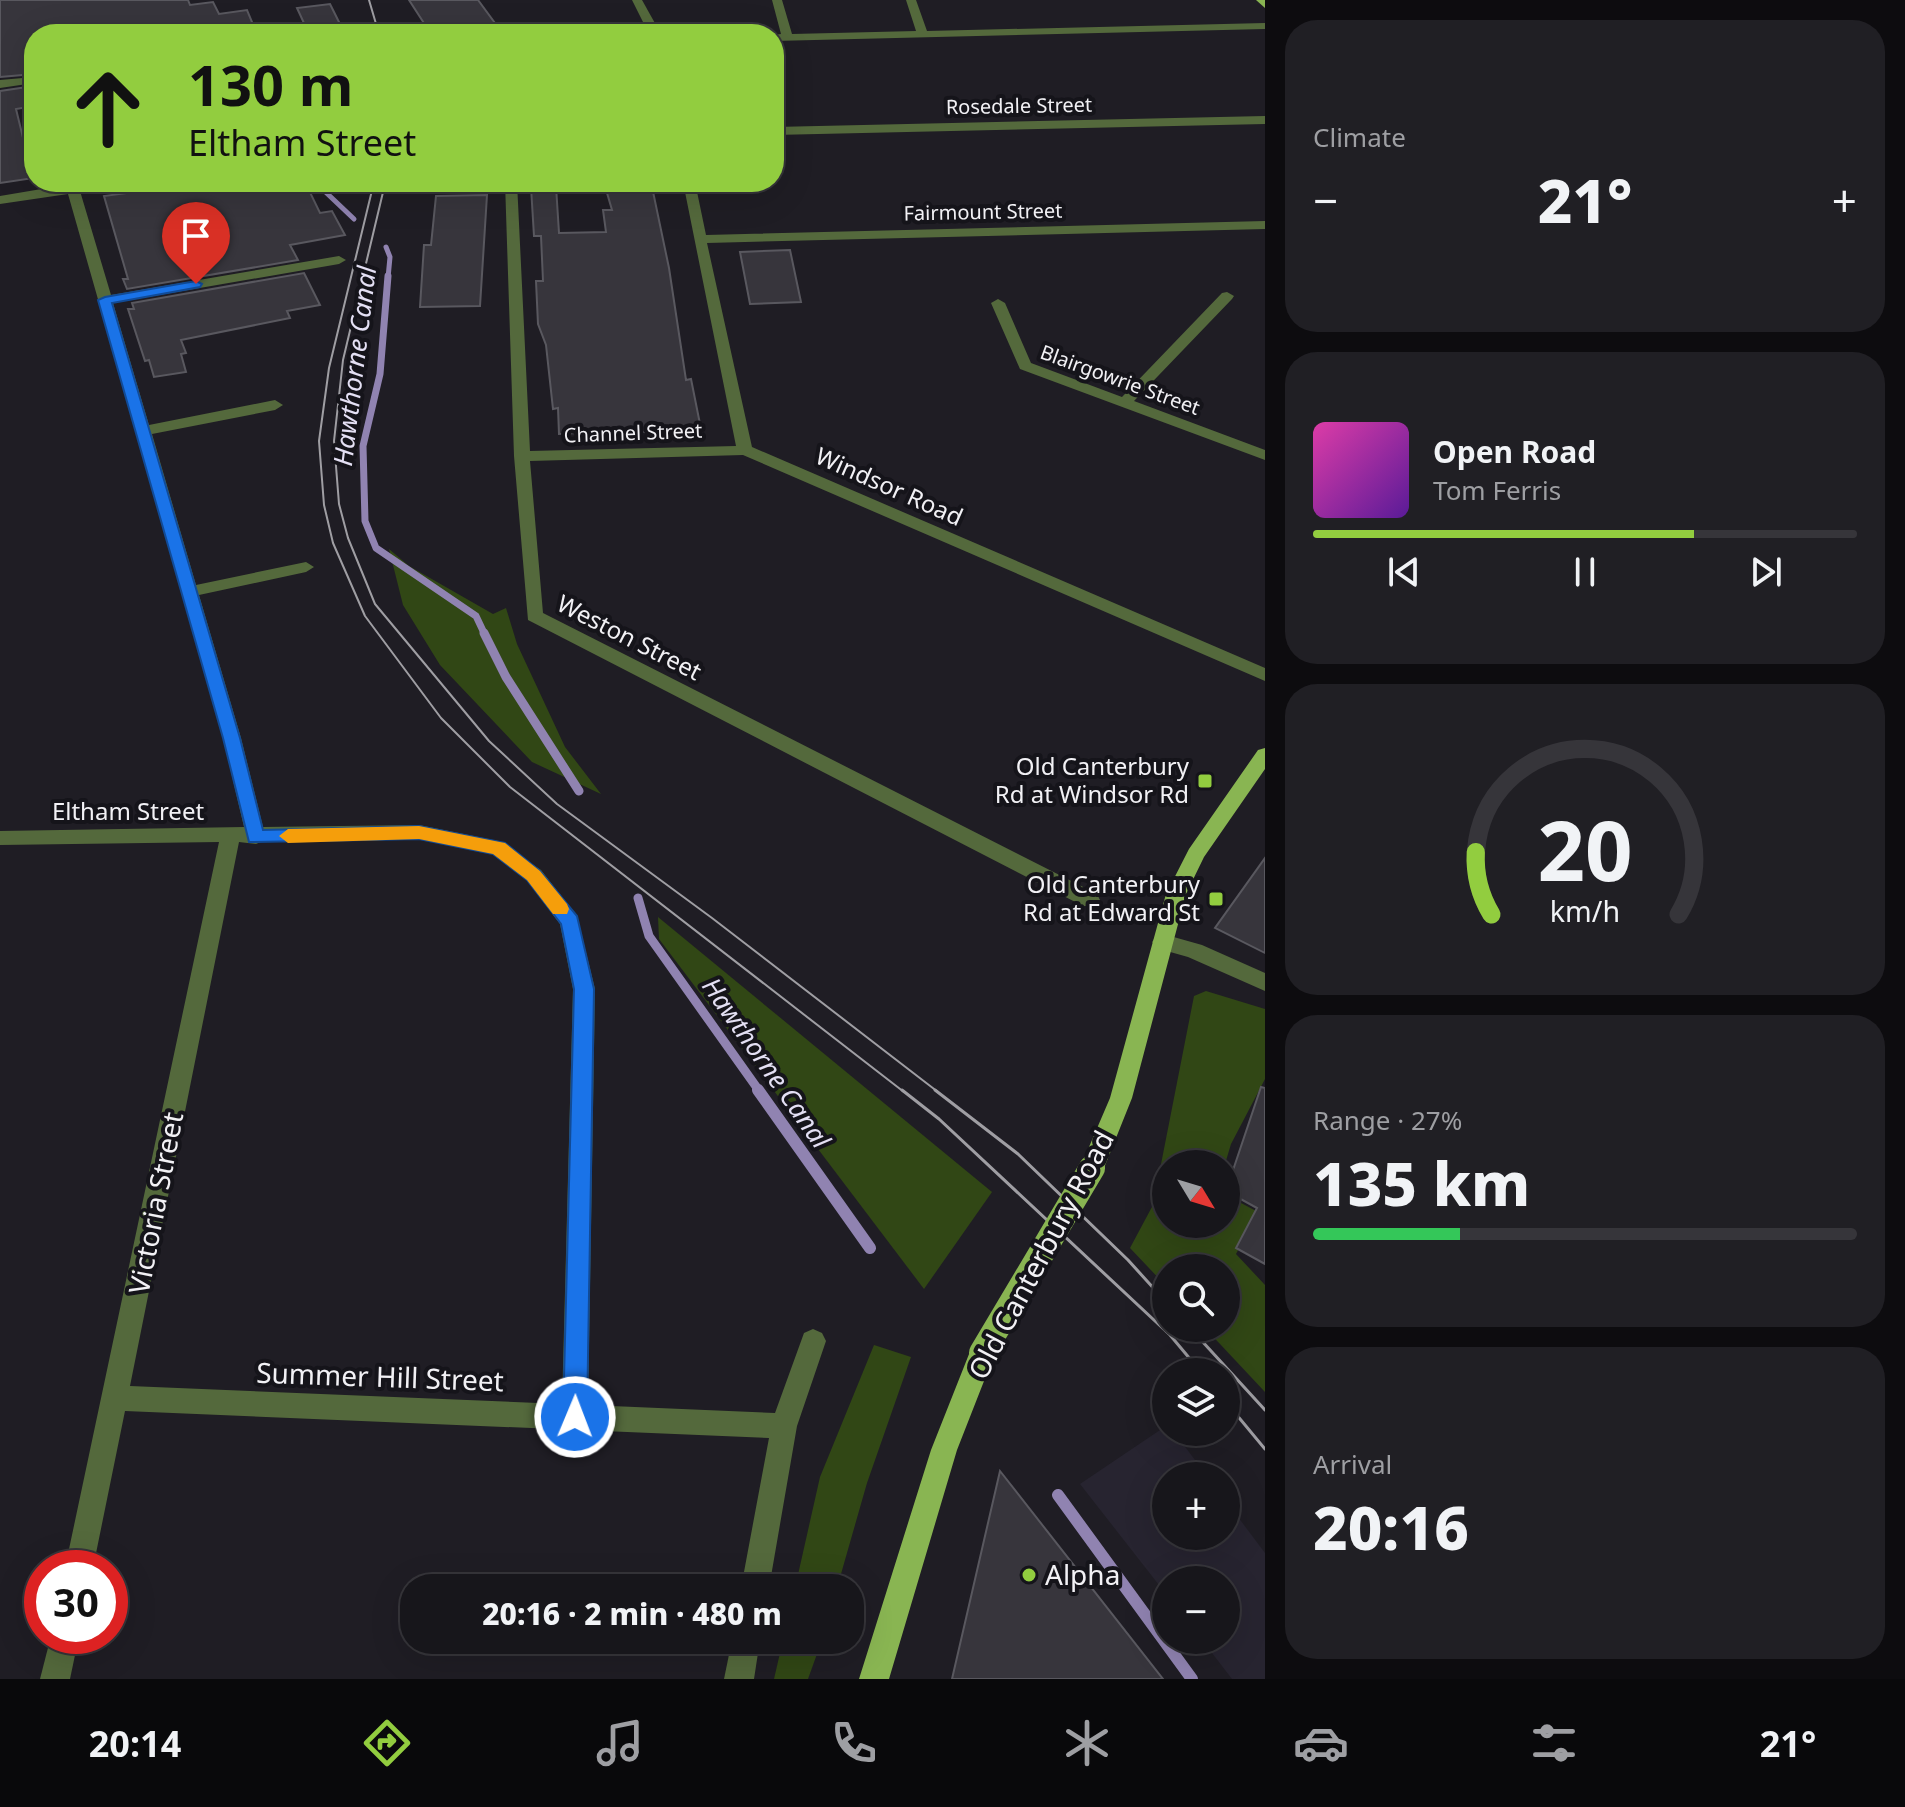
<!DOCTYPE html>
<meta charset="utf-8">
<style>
body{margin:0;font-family:"Noto Sans",sans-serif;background:#201f24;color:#f1f3f6;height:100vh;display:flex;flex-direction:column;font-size:30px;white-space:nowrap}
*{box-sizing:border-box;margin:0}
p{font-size:26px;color:#9e9fa3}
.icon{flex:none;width:44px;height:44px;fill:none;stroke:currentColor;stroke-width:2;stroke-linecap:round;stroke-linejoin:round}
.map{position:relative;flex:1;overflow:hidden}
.drawer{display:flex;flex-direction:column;gap:20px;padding:20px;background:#0d0c0f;width:640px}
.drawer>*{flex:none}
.hud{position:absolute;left:24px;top:24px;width:760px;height:168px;border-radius:32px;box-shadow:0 8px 32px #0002,0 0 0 2px #36353a;background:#92cd3f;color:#111;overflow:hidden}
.needle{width:52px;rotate:128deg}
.controls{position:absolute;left:1152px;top:1150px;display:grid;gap:16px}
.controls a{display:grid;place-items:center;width:88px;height:88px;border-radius:50%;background:#17161b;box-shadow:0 8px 32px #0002,0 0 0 2px #36353a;font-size:40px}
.speed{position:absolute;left:24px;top:1550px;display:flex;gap:16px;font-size:40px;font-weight:700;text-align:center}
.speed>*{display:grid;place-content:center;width:104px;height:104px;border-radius:50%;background:#17161b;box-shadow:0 8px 32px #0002,0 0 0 2px #36353a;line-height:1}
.speed .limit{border:12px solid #d22;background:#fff;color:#111}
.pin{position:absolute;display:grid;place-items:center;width:68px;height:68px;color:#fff;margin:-82px -34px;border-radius:50% 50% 50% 0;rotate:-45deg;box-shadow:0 0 8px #0007}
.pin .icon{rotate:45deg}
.me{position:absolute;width:88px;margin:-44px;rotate:1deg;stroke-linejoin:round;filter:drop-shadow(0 0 6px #0008)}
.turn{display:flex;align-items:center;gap:28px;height:168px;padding:0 32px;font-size:36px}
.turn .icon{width:104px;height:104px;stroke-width:2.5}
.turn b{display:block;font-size:56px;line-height:68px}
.big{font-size:60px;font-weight:800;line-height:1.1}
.drawer .widget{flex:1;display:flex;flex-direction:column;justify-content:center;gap:12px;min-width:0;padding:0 28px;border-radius:32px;background:#201f24}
.drawer .dial{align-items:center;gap:0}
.dial svg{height:208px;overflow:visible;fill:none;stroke:#36353a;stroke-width:7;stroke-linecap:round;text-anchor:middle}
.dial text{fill:#f1f3f6;stroke:none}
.song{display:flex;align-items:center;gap:24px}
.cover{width:96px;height:96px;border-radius:12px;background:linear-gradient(135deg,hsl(320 70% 55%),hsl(270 70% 35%))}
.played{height:8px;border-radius:4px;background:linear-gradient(90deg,#92cd3f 70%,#36353a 70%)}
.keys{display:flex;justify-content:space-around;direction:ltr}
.heat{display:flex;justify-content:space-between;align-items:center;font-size:44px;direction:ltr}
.charge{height:12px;border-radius:6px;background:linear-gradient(90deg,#34c759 27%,#36353a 0)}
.trip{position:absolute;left:400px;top:1574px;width:464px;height:80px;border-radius:32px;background:#17161b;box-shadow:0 8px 32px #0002,0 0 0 2px #36353a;font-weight:800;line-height:80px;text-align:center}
.tabs{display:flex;height:128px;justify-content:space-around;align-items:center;background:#09090b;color:#9e9fa3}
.tabs .icon{width:56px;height:56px}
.tabs .current{color:#92cd3f}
.tabs b{font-size:36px;color:#f1f3f6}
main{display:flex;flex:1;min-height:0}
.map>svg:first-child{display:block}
.built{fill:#272430}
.green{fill:#314715}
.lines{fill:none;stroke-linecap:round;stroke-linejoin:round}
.stream-far3{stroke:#9083b1;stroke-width:5}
.stream-far2{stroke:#9083b1;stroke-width:7}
.stream-far1{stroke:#9083b1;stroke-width:9}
.stream{stroke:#9083b1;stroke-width:12}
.building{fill:#37353c;stroke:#59585f;stroke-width:2}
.street{fill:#54693c;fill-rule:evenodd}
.primary{fill:#89b552;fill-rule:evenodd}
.tram-far1{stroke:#9f9ea3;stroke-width:2}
.tram{stroke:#9f9ea3;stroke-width:3}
.primary-bridge{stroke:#89b552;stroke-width:26}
.route{fill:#1a73e8;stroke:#114b97;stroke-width:2}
.slow{fill:#f59e0b}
.poi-dot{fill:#92cd3f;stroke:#15141a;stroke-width:3}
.labels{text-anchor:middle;stroke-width:8;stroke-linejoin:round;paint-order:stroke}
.far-street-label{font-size:20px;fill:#f2f1f5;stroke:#15141a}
.street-label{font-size:24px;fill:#f2f1f5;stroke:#15141a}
.poi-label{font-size:24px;fill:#f2f1f5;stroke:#15141a;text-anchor:end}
.water-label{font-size:26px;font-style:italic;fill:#e4e0f4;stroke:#15141a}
.near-street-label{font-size:28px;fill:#f2f1f5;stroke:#15141a}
.near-poi-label{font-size:28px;fill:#f2f1f5;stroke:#15141a;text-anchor:start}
</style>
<main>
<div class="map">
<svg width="1265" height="1679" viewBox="0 0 1265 1679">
<rect width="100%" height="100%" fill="#1f1d24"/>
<path class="built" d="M1166,1426V1432H1174L1207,1476H1166V1536H1226V1501L1265,1553V1679H1232L1202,1640H1226V1580H1166V1594L1080,1484Z"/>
<g class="green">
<path d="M389,549L409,566L493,614L506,608L517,644L565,747L601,794L532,762L440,665L403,605Z"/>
<path d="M658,917L992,1192L924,1289L659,939Z"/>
<path d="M1206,991L1265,1009V1079L1231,1144L1225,1164H1166V1224H1226V1195L1258,1212L1236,1254L1265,1285V1392L1205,1328H1226V1268H1166V1286L1130,1248L1153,1205L1194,996Z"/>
<path d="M874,1345L911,1357L867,1483L837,1588H795L820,1477Z"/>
<path d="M783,1640H822L808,1679H774Z"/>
</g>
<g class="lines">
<g class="stream-far3">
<path d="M315,182L354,219"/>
<path d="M386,247L390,257L388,278"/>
</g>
<path class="stream-far2" d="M388,276L380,374L363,446L365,521L376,548L476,616L485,635"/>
<g class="stream-far1">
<path d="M484,633L506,677L579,791"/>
<path d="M638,898L649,936L760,1092"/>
</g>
<g class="stream">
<path d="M758,1090L870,1248"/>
<path d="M1058,1495L1192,1679"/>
</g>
</g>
<g class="building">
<path d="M0,0H188L190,5L213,2L219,14L247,10L257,34H34V74L0,77Z"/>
<path d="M409,0H478L503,34H431Z"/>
<path d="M330,4L345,34H309L297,8Z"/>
<path d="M34,86V106L16,109L27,154L34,152V178L0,183V91Z"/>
<path d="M209,182H305L320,213L332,211L345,235L290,245L298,260L127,289L123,279H128L104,196Z"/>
<path d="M611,182H651L669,268L686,380L691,379L702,434L615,431L559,434L558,408L553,409L546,345L538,324L536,281H543L541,236H534L531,187L556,186L559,233L606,232L603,210H612L605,186L612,185Z"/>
<path d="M487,195L480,306L420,307L424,245H431L436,196Z"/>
<path d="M790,250L801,302L750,304L740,252Z"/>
<path d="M304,273L320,305L287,311L290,318L181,340L186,353L181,354L186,372L154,377L149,360L145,361L128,309H134L132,303Z"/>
<path d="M1265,858V953L1215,928Z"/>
<path d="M1261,1087L1265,1088V1264L1236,1248L1257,1208L1226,1191Z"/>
<path d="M1000,1471L1163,1679H952Z"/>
</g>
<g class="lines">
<g class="street">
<path d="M632,0H642L661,34H649Z"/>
<path d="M772,0H782L792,34L916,31L906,0H916L927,31L1265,23V29L774,41V35L781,34Z"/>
<path d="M34,77V83L0,88V80Z"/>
<path d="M1265,116V124L774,135V127Z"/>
<path d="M83,182H103L80,191L111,295L339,256L346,260L339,264L113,303L149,425L275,400L283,405L275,410L152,434L196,585L306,562L314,567L306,572L199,595L241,738L263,827L419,825L498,841L541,870L577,916L595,989L588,1405L775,1413L804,1333L813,1329L822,1333L826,1341L797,1426L769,1588H741L769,1438L125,1411L93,1568H65L219,842L0,845V831L244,827L223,738L68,194L0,204V196ZM419,839L492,854L527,880L560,924L573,989L562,1404L130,1386L239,842L256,844L263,841Z"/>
<path d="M505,182H517L530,451L736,446L683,182H695L706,235L1265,221V229L707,243L752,447L1265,668V681L743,455L530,461L543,613L1097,894L1100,900L1097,906H1083L528,620L514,456Z"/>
<path d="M1227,292L1234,296L1232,299L1134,401L1265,450V460L1020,369L991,303L998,299L1005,303L1031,363L1122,397L1222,293Z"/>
<path d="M1163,934L1202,945L1265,973V991L1188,957L1156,948L1152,942L1156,936Z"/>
<path d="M51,1636H79L70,1679H40Z"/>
<path d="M732,1640H760L754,1679H724Z"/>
</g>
<g class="primary">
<path d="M1256,0H1265V8Z"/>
<path d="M1265,748V769L1204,857L1186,894L1132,1098L1104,1168L1100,1175L1092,1178L1084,1175L1080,1168L1110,1098L1166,894L1189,849L1258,750Z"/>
<path d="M982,1341L991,1344L995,1353L957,1450L889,1679H859L931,1450L973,1344Z"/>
</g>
<g class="tram-far1">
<path d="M369,0L379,34"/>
<path d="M374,182L329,368L319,441L324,505L333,543L365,616L441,718L510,787L904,1092"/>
<path d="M384,188L343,360L334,441L339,504L348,538L375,604L489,741L557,804L712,918L938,1092"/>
</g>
<g class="tram">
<path d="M902,1090L939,1119L1170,1335L1201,1372"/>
<path d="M935,1090L1018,1154L1128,1260L1166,1302"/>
<path d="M1190,1328L1265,1410"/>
<path d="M1226,1402L1265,1449"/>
</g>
<path class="primary-bridge" d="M982,1353L1092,1168"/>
</g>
<path class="route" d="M196,281L202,284L200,287L112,303L240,738L263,830L419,826L505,843L540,871L577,916L594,989L587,1417L583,1425L575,1428L567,1425L563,1417L574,989L561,924L527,880L493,854L419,839L249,842L223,738L98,300L105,297Z"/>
<path class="slow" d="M419,826L505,843L540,871L567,904L569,909L567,914H553L527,880L493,854L419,839L288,843L279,836L288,829Z"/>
<g class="poi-dot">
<rect x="1197" y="773" width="16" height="16" rx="4"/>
<rect x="1208" y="891" width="16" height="16" rx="4"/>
<circle cx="1029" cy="1575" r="8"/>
</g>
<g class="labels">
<g class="far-street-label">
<text transform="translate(1019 106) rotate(-1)" y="7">Rosedale Street</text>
<text transform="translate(983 212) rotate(-1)" y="7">Fairmount Street</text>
<text transform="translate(1120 380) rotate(20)" y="7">Blairgowrie Street</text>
<text transform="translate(633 433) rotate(-2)" y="7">Channel Street</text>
</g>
<g class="street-label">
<text transform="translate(889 487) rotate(24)" y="8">Windsor Road</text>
<text transform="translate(629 638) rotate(27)" y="8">Weston Street</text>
<text x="128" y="820">Eltham Street</text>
</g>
<g class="poi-label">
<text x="1189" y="775">Old Canterbury<tspan x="1189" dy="28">Rd at Windsor Rd</tspan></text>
<text x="1200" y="893">Old Canterbury<tspan x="1200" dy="28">Rd at Edward St</tspan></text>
</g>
<g class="water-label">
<text transform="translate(355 366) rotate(-83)" y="9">Hawthorne Canal</text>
<text transform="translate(766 1063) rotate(55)" y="9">Hawthorne Canal</text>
</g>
<g class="near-street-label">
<text transform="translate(156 1203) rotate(-79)" y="10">Victoria Street</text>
<text transform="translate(1041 1255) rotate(-62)" y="10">Old Canterbury Road</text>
<text transform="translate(380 1377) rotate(2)" y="10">Summer Hill Street</text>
</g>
<g class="near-poi-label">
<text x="1045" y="1585">Alpha</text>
</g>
</g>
</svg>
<div class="controls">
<a><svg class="needle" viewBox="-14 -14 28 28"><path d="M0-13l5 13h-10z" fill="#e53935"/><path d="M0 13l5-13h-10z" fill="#9e9fa3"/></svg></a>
<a><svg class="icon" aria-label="search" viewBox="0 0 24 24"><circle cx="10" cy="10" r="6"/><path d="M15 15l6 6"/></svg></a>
<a><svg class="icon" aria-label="layers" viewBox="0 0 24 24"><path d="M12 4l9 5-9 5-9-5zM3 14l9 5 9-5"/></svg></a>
<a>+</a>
<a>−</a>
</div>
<div class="speed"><div class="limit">30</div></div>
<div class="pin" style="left:196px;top:284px;background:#d93025"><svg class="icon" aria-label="arrive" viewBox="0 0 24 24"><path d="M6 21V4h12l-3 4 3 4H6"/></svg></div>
<svg class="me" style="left:575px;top:1417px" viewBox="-20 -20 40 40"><circle r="17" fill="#1a73e8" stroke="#fff" stroke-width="3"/><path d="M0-11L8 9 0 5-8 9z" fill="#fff"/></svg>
<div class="trip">20:16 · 2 min · 480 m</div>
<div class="hud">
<div class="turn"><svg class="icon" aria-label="ahead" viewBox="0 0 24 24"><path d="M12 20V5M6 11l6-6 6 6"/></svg><div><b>130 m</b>Eltham Street</div></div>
</div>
</div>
<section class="drawer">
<div class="widget"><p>Climate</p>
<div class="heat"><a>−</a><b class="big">21°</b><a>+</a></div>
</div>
<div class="widget">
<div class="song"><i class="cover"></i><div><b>Open Road</b><p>Tom Ferris</p></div></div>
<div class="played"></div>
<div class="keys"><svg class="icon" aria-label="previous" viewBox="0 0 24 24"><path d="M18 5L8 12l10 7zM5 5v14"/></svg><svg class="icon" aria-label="pause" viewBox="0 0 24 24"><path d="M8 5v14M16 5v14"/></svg><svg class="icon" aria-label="next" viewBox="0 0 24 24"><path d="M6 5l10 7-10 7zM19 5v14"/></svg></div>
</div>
<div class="widget dial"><svg viewBox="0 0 100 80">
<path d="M14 69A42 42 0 1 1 86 69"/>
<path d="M14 69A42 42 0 0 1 8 45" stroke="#92cd3f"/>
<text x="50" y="56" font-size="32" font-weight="700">20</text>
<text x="50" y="72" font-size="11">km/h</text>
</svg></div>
<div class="widget"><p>Range · 27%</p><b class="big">135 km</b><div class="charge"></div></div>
<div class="widget"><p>Arrival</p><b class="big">20:16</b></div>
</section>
</main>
<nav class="tabs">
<b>20:14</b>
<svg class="icon current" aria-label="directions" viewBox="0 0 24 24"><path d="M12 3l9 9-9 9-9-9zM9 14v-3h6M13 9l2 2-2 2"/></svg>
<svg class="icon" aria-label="music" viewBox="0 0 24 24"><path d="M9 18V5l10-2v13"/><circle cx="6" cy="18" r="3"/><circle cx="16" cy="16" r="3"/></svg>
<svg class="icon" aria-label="phone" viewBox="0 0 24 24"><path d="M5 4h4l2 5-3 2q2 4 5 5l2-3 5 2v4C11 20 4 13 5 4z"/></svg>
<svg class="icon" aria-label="climate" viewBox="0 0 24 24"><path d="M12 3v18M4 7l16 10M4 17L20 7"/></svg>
<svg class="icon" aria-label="car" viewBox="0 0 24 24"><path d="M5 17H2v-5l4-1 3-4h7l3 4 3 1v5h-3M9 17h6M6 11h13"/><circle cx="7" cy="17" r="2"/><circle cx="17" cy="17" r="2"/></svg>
<svg class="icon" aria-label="filters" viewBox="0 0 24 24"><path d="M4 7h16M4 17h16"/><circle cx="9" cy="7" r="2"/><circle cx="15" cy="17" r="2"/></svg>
<b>21°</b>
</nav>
